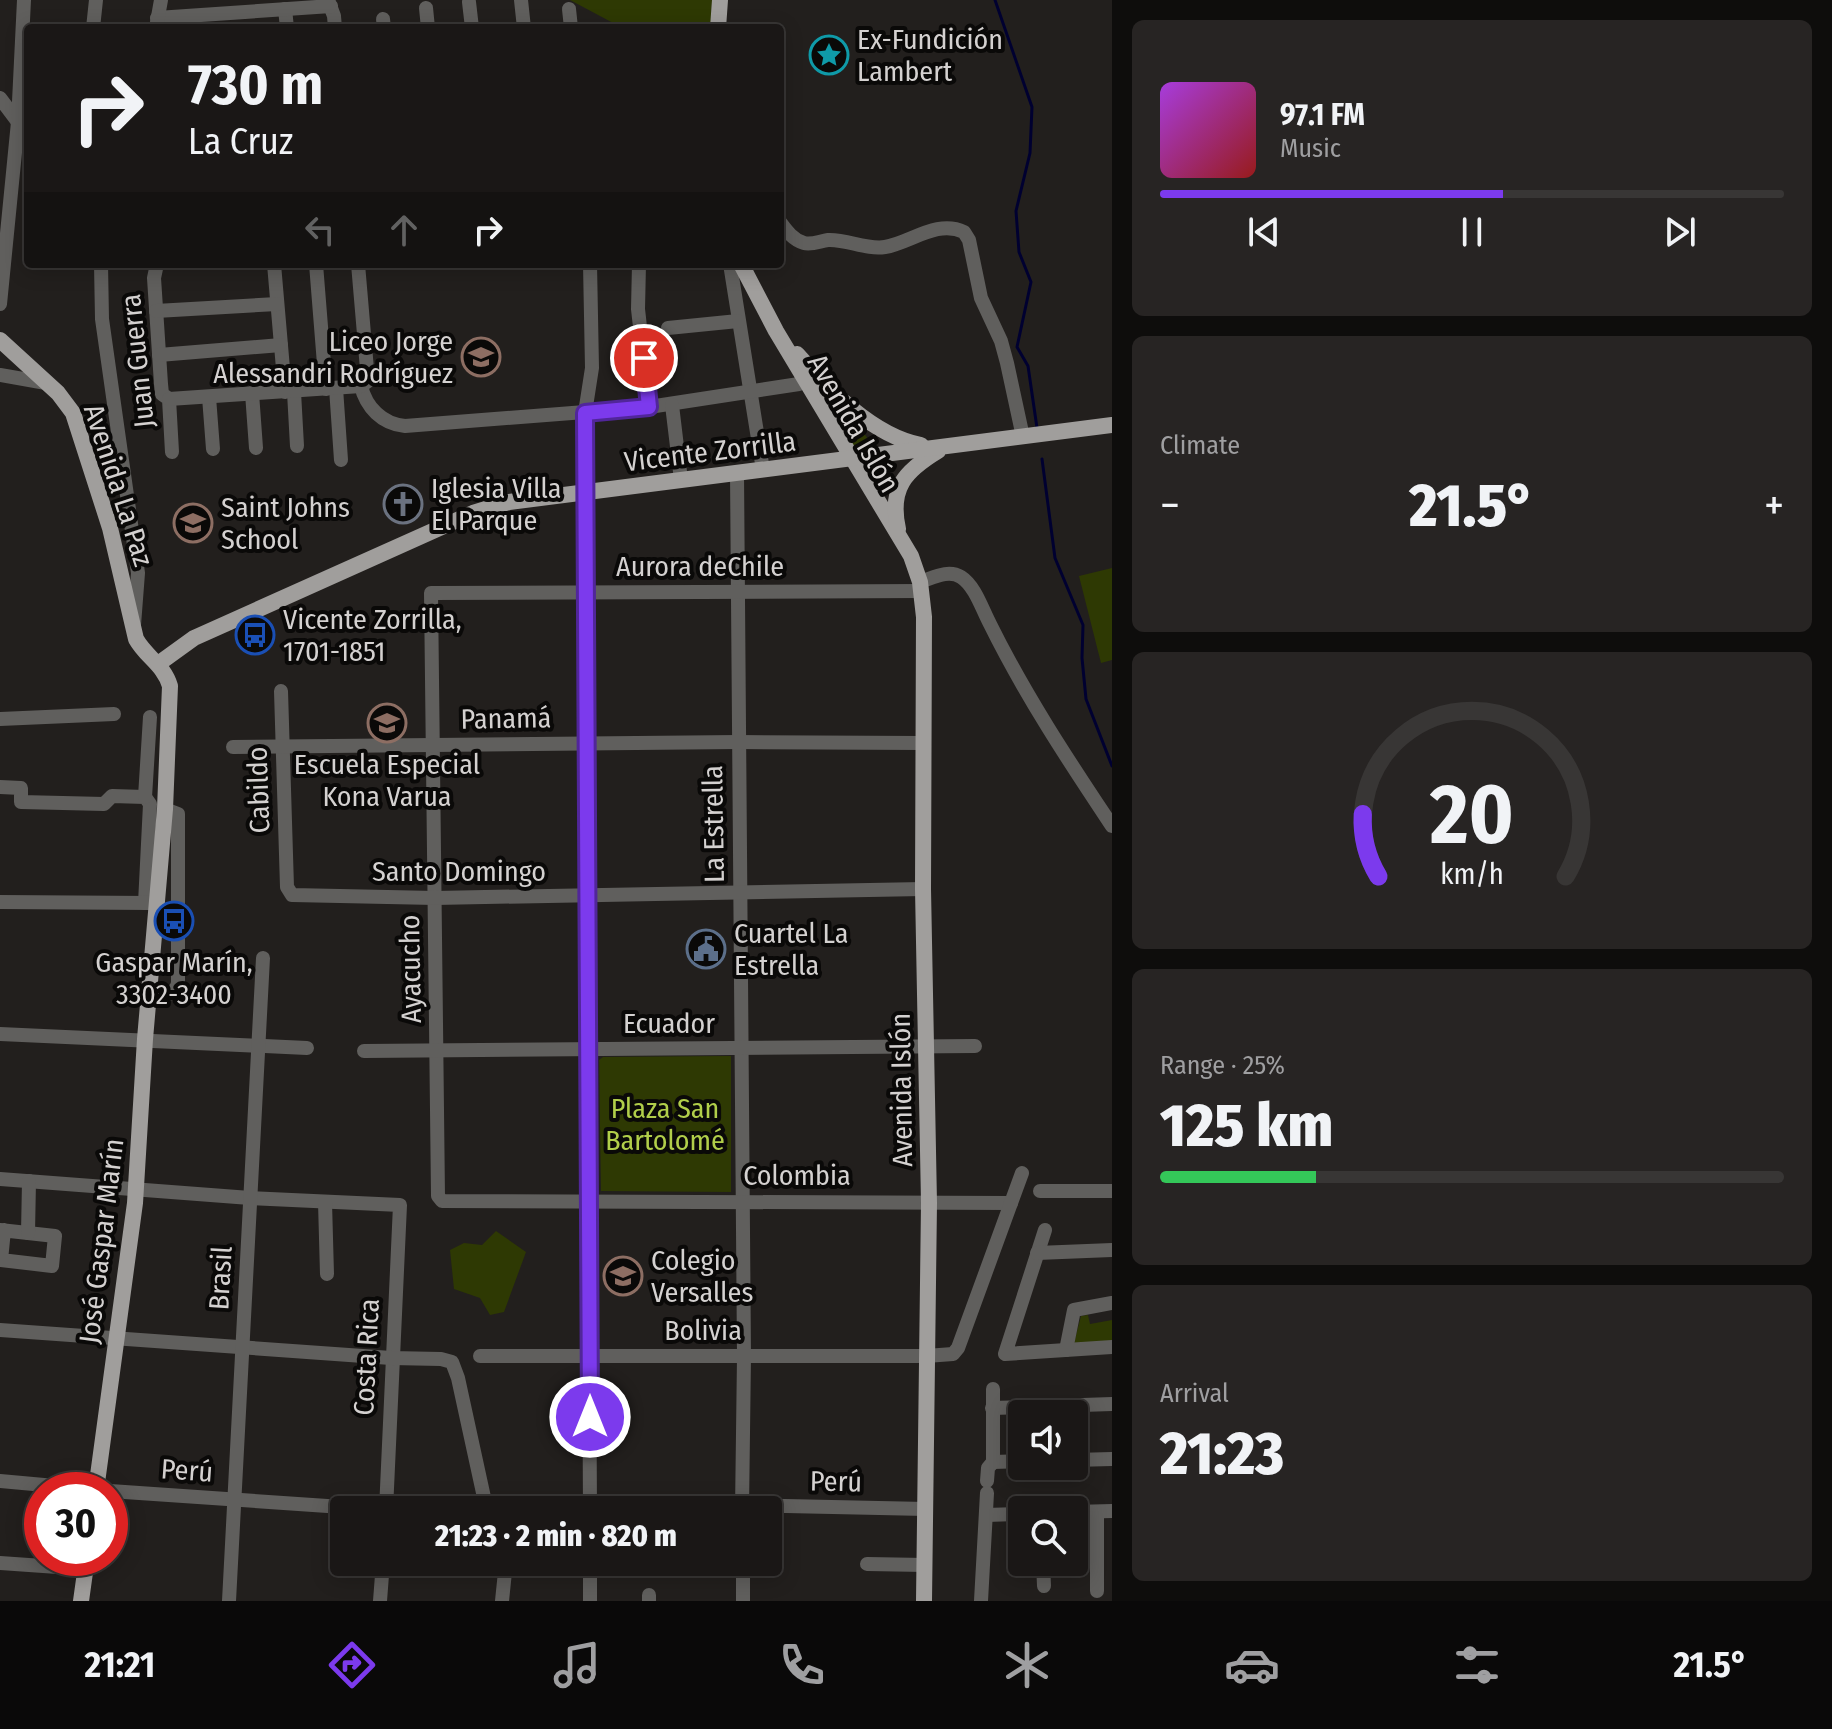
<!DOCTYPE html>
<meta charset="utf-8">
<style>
body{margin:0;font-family:"Fira Sans Condensed",sans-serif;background:#272423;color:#f1f3f6;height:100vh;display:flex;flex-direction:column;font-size:30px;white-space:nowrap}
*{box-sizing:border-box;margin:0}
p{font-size:26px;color:#9f9fa1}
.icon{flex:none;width:44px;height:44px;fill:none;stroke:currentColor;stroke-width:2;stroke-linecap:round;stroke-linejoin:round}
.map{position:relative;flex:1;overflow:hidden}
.side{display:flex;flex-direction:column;gap:20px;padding:20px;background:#0e0d0c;width:720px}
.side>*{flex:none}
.hud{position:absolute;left:24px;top:24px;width:760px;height:244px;border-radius:8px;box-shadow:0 4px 20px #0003,0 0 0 2px #383635;background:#1a1716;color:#f1f3f6;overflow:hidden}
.controls{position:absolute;left:1008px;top:1400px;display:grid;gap:16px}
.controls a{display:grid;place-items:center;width:80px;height:80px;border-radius:8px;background:#1a1716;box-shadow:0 4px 20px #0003,0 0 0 2px #383635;font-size:40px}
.speed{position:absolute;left:24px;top:1472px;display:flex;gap:16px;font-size:40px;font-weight:700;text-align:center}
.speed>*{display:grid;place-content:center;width:104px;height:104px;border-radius:50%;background:#1a1716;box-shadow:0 4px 20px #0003,0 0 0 2px #383635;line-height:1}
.speed .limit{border:12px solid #d22;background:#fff;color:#111}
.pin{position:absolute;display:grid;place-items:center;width:68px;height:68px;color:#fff;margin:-34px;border:4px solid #fff;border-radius:50%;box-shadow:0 2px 8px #0007}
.me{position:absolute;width:88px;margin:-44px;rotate:0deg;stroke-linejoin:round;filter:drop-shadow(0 0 6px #0008)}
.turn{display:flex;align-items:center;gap:28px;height:168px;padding:0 32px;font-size:36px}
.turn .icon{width:104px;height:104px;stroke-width:2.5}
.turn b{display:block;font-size:56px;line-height:68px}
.lanes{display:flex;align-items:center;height:76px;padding:0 32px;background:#0003;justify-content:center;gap:40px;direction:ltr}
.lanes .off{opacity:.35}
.big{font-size:60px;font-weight:800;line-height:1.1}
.side .card{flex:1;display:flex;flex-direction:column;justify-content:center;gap:12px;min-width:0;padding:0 28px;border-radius:12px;background:#272423}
.side .dial{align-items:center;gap:0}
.dial svg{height:208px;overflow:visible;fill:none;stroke:#383635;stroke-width:7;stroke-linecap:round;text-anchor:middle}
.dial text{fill:#f1f3f6;stroke:none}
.song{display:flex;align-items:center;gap:24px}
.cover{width:96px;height:96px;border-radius:12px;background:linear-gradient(135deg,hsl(280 70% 55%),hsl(0 70% 35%))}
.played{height:8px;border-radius:4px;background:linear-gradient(90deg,#7c3aed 55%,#383635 55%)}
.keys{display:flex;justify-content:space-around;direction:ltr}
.heat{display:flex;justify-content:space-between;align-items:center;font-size:44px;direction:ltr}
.charge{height:12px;border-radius:6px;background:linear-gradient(90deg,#34c759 25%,#383635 0)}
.trip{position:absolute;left:330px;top:1496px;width:452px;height:80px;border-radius:8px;background:#1a1716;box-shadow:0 4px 20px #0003,0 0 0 2px #383635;font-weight:800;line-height:80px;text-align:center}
.tabs{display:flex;height:128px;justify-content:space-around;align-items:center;background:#0a0909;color:#9f9fa1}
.tabs .icon{width:56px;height:56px}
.tabs .active{color:#7c3aed}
.tabs b{font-size:36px;color:#f1f3f6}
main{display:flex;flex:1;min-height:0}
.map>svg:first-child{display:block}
.green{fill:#2e3903}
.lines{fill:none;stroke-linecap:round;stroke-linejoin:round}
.stream{stroke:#000030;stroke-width:3}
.minor{stroke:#605f5d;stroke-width:14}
.major{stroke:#a09e9c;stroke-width:16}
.route-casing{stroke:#51269a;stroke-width:20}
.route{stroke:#7c3aed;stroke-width:14}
.labels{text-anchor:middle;stroke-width:8;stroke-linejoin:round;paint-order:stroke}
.poi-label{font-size:28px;fill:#d4d1d0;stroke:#0a0908;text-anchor:start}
.street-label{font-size:28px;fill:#d4d1d0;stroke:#0a0908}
.park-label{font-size:28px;fill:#b1ce4a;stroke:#0a0908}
</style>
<main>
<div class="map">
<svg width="1112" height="1601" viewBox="0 0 1112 1601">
<rect width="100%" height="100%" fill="#221f1d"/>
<g class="green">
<path d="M570,0H712L711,28H636L615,24Z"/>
<path d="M822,386L834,396L873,445L856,449C845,431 823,407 822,386Z"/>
<path d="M1112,568V660L1101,663L1079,576Z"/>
<path d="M731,1056V1192L601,1191L599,1060L603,1057Z"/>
<path d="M496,1231L526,1252L504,1312L490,1315L480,1298L454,1289L450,1250L464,1243L482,1245Z"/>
<path d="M1088,1315L1090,1324L1112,1320V1342L1074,1343L1081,1316Z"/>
</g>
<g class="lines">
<g class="stream">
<path d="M995,0L1032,107L1030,153L1016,211L1019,252L1031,282L1017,347L1028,366L1037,428"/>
<path d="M1042,459L1055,558L1083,625L1082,658L1086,699L1112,766"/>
</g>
<g class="minor">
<path d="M328,0L334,16L335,28"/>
<path d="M521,0L524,28"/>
<path d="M469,2L472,28"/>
<path d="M426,8L428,28"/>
<path d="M285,9L287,28"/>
<path d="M569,9L571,28"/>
<path d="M157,18L331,6"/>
<path d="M383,19L384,28"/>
<path d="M93,28L96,0"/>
<path d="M156,28L161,0"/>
<path d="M0,98L18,122"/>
<path d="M780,222C786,230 793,240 804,243C812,245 820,241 828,240C847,239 866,250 885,247C910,243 937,219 964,232L969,240L981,298L1001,341L1007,363L1023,437"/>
<path d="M101,264L102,319L138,573L134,625"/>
<path d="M157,264L154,278L161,384L162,394L169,399L172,452"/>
<path d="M274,264L285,392"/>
<path d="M316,264L326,389"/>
<path d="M358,264L368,381L361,386"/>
<path d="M590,264L592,368L585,413C585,779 589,1144 590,1510"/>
<path d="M639,264L638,309L649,407"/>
<path d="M730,264L763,470"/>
<path d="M0,304L18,122L24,0"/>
<path d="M156,311L277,304"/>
<path d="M668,328L738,321"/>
<path d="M159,355L281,345"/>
<path d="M0,375L46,383"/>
<path d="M361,386C366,407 382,424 405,426L649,407L799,384L803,376"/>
<path d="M336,388L341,460"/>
<path d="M294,392L297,446"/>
<path d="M252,393L256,448"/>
<path d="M209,397L213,449"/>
<path d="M169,399L361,386"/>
<path d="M672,405L681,480"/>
<path d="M737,473L744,1356L742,1510"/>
<path d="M920,582C933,578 948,569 961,577C975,586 982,609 990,624C1025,695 1068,760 1112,826"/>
<path d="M921,591L431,593L438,1196L442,1201L1011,1203"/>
<path d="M281,691L287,887L292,895L435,898L923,889"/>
<path d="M0,719L114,714"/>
<path d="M233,747L738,742L923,743"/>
<path d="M0,787L21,788V802L104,804L112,796L145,797L150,804L145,903"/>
<path d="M145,797L150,717"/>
<path d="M0,902L152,903"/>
<path d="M148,998C161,996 175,996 178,983V814L165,809"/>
<path d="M0,1034L307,1048"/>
<path d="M364,1051L975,1046"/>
<path d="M0,1179L250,1198L400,1205L386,1510"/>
<path d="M1040,1191H1112"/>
<path d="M325,1202L327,1274"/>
<path d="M0,1230L55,1236L52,1266L1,1260L4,1230"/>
<path d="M1045,1230L1005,1354L1112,1347"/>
<path d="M28,1233L29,1181"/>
<path d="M1037,1253L1112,1250"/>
<path d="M0,1330L391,1358L441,1359L452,1362L458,1378L485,1502L490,1507L742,1505L926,1509"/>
<path d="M1066,1350L1074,1310L1112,1303"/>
<path d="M480,1356H926L953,1354L958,1348L1022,1173"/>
<path d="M992,1408L1112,1404"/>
<path d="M1074,1460L1112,1459"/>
<path d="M993,1462L1022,1461"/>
<path d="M0,1481L99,1490"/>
<path d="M987,1481L988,1468L993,1462V1389"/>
<path d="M110,1491L386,1510L453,1509"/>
<path d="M1074,1512L1112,1511"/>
<path d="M986,1515L1022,1514"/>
<path d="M743,1562V1601"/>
<path d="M1043,1562L1044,1586"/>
<path d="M0,1563L86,1569"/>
<path d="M867,1564L925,1565"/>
<path d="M1097,1591V1512"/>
<path d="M649,1595V1601"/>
<path d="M229,1601L263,958"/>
<path d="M380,1601L383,1562"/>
<path d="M502,1601L506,1562"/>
<path d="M590,1601V1562"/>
<path d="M981,1601L987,1493"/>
</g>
<g class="major">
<path d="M718,28L720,0"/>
<path d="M741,264L776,331L911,556L920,582L924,617L923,889L929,1203L924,1601"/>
<path d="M0,340L58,393L73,413L110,528L136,639C146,657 164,665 170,686L165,809L145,1039L135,1203L96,1490"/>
<path d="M797,354C829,390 873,436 921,445"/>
<path d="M898,529C889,488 905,471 938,451"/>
<path d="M158,664L194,638L473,513L509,502L1112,425"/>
<path d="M81,1601L87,1558"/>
</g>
</g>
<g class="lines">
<defs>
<path id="route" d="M590,1417L585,413L649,407L644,358"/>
</defs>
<use href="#route" class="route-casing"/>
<use href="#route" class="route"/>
</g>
<defs>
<symbol id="sight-ring" viewBox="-11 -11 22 22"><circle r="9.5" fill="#0a0908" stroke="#0f9aa8" stroke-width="1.5"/><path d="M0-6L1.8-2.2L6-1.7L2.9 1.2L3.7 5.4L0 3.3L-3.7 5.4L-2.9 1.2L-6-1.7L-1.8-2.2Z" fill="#0f9aa8"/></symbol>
<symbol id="school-ring" viewBox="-11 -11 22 22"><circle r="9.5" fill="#0a0908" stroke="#8d6e63" stroke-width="1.5"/><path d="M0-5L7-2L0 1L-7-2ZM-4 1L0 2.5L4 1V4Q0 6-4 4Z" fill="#8d6e63"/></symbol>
<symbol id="church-ring" viewBox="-11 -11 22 22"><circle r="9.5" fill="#0a0908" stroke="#6b7280" stroke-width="1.5"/><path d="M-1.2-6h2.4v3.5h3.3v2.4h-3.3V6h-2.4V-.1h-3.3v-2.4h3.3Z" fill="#6b7280"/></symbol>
<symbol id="bus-ring" viewBox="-11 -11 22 22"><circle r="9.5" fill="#0a0908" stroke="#1a4fb4" stroke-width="1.5"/><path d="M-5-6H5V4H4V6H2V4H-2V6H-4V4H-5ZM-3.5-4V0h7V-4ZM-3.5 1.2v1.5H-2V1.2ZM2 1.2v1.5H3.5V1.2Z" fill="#1a4fb4"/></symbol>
<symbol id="civic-ring" viewBox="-11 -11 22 22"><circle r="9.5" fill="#0a0908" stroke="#5c6f8a" stroke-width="1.5"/><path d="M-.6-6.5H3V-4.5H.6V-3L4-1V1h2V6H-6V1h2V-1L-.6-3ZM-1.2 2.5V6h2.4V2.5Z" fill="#5c6f8a"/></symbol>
</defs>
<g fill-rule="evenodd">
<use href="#sight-ring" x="807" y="33" width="44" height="44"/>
<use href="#school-ring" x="459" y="335" width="44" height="44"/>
<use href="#church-ring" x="381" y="482" width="44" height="44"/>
<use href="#school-ring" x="171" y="501" width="44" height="44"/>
<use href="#bus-ring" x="233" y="613" width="44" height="44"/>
<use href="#school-ring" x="365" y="701" width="44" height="44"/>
<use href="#bus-ring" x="152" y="899" width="44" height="44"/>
<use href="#civic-ring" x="684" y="927" width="44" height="44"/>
<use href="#school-ring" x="601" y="1254" width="44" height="44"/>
</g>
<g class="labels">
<g class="poi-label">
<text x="857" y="49">Ex-Fundición<tspan x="857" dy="32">Lambert</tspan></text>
<text x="453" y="351" text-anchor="end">Liceo Jorge<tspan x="453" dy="32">Alessandri Rodríguez</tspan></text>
<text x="431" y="498">Iglesia Villa<tspan x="431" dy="32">El Parque</tspan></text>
<text x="221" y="517">Saint Johns<tspan x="221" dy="32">School</tspan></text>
<text x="283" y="629">Vicente Zorrilla,<tspan x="283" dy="32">1701-1851</tspan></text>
<text x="387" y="774" text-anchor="middle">Escuela Especial<tspan x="387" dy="32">Kona Varua</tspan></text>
<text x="734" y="943">Cuartel La<tspan x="734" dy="32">Estrella</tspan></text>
<text x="174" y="972" text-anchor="middle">Gaspar Marín,<tspan x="174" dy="32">3302-3400</tspan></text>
<text x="651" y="1270">Colegio<tspan x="651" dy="32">Versalles</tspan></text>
</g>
<g class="street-label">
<text transform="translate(137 361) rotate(-96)" y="10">Juan Guerra</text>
<text transform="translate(854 423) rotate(60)" y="10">Avenida Islón</text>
<text transform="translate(710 451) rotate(-7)" y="10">Vicente Zorrilla</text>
<text transform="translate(119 485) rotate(72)" y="10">Avenida La Paz</text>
<text x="700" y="576">Aurora deChile</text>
<text transform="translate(506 718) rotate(-1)" y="10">Panamá</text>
<text transform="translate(258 790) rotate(-92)" y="10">Cabildo</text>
<text transform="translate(713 824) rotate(-91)" y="10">La Estrella</text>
<text x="459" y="881">Santo Domingo</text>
<text transform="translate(410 969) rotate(-91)" y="10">Ayacucho</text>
<text x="669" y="1033">Ecuador</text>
<text transform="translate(901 1090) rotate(-91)" y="10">Avenida Islón</text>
<text x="797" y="1185">Colombia</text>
<text transform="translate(101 1241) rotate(-83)" y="10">José Gaspar Marín</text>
<text transform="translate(220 1278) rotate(-87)" y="10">Brasil</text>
<text x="703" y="1340">Bolivia</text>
<text transform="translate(366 1357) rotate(-87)" y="10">Costa Rica</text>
<text transform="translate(187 1470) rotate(4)" y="10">Perú</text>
<text transform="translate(836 1481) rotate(1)" y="10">Perú</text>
</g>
<g class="park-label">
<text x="665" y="1118">Plaza San<tspan x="665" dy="32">Bartolomé</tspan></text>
</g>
</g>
</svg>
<div class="controls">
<a><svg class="icon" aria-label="sound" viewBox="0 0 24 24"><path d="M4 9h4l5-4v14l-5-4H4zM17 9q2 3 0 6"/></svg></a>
<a><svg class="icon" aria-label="search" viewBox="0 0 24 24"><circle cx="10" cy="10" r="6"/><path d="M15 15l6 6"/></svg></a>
</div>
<div class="speed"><div class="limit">30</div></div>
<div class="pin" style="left:644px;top:358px;background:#d93025"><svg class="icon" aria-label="arrive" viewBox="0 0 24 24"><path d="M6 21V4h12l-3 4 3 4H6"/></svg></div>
<svg class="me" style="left:590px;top:1417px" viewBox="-20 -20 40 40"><circle r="17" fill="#7c3aed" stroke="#fff" stroke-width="3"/><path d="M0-11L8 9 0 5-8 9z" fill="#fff"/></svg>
<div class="trip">21:23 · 2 min · 820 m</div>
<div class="hud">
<div class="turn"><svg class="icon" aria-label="right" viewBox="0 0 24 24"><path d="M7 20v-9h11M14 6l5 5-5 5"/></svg><div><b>730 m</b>La Cruz</div></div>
<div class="lanes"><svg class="icon off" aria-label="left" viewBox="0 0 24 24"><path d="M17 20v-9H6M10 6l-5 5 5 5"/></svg><svg class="icon off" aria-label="ahead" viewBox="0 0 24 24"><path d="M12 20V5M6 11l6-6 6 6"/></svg><svg class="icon" aria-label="right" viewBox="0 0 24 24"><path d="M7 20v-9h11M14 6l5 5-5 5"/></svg></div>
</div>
</div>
<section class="side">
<div class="card">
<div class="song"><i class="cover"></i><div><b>97.1 FM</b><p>Music</p></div></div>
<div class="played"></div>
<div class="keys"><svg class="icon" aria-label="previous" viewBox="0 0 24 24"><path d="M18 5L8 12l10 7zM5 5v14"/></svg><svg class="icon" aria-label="pause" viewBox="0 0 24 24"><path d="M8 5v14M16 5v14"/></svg><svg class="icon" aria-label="next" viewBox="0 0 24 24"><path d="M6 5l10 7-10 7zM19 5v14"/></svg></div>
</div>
<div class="card"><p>Climate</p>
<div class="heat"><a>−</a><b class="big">21.5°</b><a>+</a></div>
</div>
<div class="card dial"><svg viewBox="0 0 100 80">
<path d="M14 69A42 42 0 1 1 86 69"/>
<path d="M14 69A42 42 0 0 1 8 45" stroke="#7c3aed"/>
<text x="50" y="56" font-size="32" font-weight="700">20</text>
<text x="50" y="72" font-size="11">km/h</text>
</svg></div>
<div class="card"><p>Range · 25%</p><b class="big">125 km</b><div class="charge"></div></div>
<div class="card"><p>Arrival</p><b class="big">21:23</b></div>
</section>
</main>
<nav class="tabs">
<b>21:21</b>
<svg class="icon active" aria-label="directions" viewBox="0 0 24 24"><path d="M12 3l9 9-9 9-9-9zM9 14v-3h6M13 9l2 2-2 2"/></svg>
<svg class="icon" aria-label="music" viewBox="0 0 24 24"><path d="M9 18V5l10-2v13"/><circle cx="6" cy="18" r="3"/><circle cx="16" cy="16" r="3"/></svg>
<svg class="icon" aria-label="phone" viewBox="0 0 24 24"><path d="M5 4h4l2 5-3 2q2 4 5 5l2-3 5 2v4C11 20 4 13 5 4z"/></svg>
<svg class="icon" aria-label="climate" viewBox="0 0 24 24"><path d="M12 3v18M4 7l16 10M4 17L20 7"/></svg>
<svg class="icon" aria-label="car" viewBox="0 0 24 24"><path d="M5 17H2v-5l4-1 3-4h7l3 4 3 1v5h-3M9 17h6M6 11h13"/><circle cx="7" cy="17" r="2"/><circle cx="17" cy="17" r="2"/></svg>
<svg class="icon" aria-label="filters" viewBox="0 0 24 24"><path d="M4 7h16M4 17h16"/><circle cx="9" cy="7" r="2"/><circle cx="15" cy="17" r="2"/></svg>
<b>21.5°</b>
</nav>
